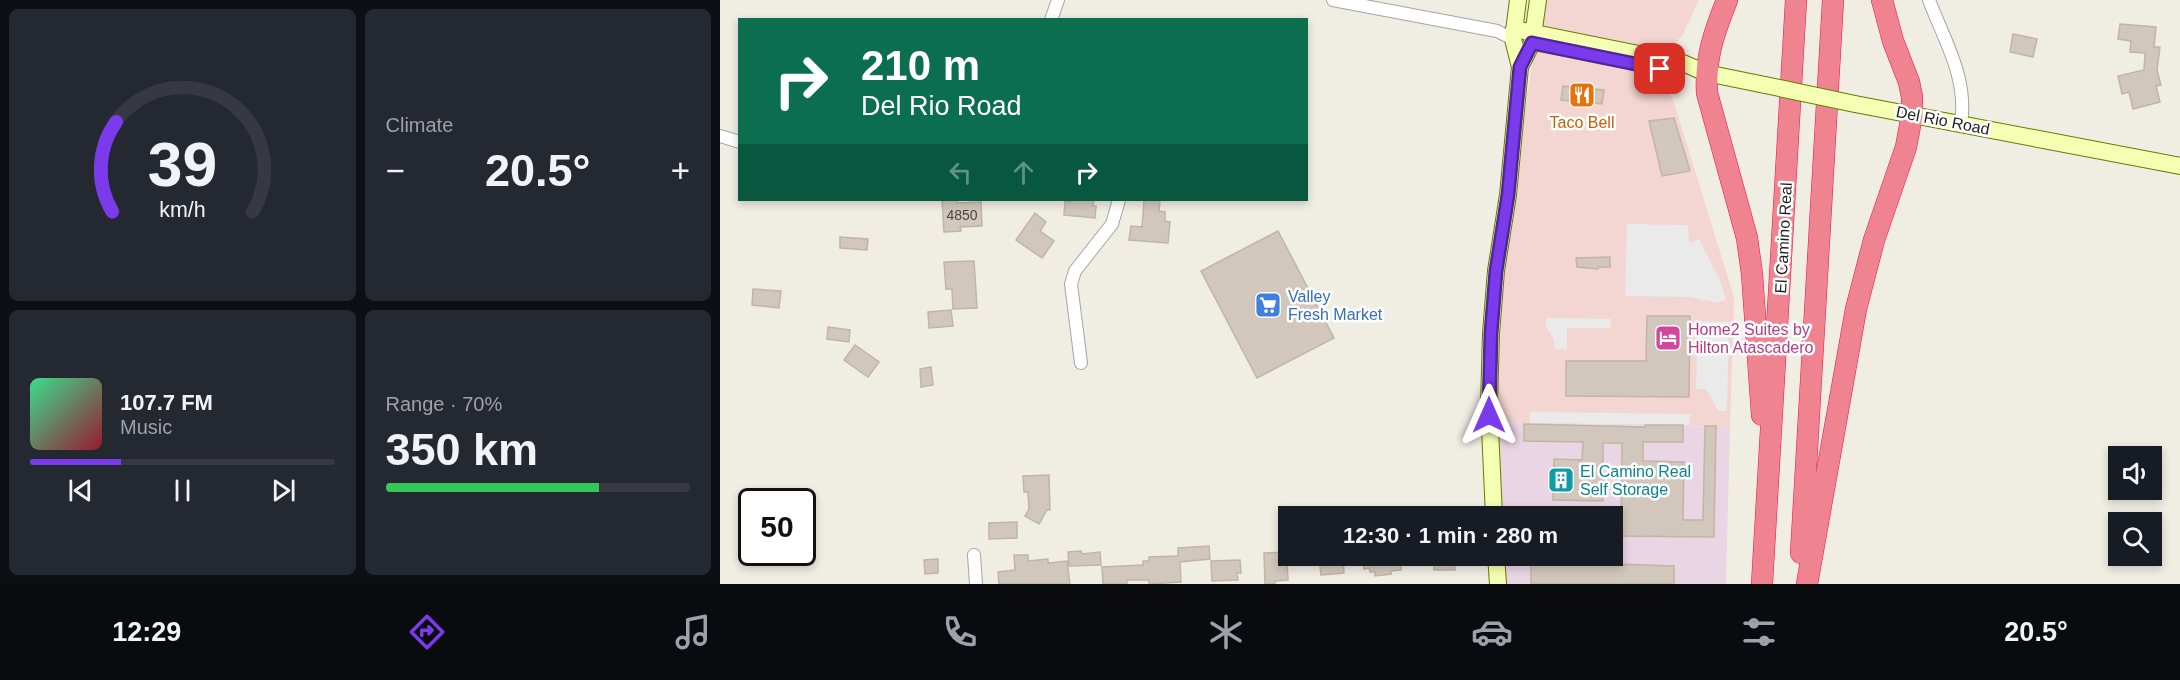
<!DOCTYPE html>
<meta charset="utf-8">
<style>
body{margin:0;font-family:Helvetica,sans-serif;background:#242831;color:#f1f3f6;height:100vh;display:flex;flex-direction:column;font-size:22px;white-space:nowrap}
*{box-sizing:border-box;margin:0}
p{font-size:20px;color:#9ea1a6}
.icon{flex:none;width:33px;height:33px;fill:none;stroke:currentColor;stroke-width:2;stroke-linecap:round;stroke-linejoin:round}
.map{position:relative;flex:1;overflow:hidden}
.drawer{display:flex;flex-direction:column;gap:9px;padding:9px;background:#0d0f14;width:720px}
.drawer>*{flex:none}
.top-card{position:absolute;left:18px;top:18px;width:570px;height:183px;border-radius:0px;box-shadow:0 3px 9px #0003;background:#0b6e4f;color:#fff;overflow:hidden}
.fabs{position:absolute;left:1388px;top:446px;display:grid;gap:12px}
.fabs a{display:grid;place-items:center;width:54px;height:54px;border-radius:0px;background:#171b24;box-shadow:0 3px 9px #0003;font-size:30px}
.speed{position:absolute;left:18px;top:488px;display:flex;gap:12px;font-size:30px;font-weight:700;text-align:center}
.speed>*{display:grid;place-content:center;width:78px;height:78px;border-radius:50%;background:#171b24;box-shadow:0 3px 9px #0003;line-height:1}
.speed .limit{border:3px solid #111;border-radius:9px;background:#fff;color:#111}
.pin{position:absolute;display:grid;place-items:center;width:51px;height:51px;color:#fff;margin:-26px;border-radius:12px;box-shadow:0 3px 9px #0006}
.me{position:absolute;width:66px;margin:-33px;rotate:0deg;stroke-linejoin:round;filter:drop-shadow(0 0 4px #0008)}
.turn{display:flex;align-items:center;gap:21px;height:126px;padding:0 24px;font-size:27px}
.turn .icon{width:78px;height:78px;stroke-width:2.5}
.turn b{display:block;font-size:42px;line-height:51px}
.lanes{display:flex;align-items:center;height:57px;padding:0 24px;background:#0003;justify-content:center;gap:30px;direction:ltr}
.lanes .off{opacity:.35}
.big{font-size:45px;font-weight:800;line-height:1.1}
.drawer .card{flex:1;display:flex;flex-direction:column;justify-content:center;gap:9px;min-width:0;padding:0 21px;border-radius:9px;background:#242831}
.drawer .dial{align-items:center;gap:0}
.dial svg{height:156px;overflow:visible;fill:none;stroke:#363941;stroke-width:7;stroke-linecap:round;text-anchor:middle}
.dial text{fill:#f1f3f6;stroke:none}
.song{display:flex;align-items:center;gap:18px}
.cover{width:72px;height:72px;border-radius:9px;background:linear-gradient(135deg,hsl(150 70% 55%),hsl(350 70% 35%))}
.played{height:6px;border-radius:3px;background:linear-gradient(90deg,#7c3aed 30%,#363941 30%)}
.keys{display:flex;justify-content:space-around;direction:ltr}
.heat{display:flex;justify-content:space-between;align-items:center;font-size:33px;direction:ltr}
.charge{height:9px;border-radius:4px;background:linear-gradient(90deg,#34c759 70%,#363941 0)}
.drawer .tiles{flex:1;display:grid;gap:9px;grid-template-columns:repeat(2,1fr)}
.trip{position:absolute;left:558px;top:506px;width:345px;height:60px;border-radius:0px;background:#171b24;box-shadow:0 3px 9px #0003;font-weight:800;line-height:60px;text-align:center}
.dock{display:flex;height:96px;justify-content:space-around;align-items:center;background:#090b0e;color:#9ea1a6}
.dock .icon{width:42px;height:42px}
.dock .on{color:#7c3aed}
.dock b{font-size:27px;color:#f1f3f6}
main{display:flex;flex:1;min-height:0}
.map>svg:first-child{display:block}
.commercial{fill:#f3d5d1}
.industrial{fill:#ead5e4}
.parking{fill:#eaeaea}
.building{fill:#d1c7bc;stroke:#c3b4a4;stroke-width:1.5}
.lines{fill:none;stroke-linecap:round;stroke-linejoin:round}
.street-casing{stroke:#a5a5a5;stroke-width:14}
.secondary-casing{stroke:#647b00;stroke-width:18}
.highway-casing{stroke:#ec134c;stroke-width:22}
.street{stroke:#fff;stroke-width:12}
.secondary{stroke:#f5ffb3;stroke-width:16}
.highway{stroke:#ef838f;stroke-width:21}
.secondary-bridge-casing{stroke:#647b00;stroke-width:18;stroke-linecap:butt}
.secondary-bridge{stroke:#f5ffb3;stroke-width:16}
.route-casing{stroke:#51269a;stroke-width:15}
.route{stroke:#7c3aed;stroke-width:10}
.labels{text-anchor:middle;stroke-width:5;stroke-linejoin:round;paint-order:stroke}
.number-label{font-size:14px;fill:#4b4846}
.street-label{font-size:16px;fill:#1e1e1e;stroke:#fff}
.food-label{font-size:16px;fill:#c56008;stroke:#fff}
.shop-label{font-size:16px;fill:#366cbe;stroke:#fff;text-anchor:start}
.hotel-label{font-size:16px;fill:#b23c85;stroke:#fff;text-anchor:start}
.culture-label{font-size:16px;fill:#0d838f;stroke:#fff;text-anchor:start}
</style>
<main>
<section class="drawer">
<div class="tiles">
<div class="card dial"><svg viewBox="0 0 100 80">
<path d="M14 69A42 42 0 1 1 86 69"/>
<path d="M14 69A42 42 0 0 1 16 23" stroke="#7c3aed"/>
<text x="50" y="56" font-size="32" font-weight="700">39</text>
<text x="50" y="72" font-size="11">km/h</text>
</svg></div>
<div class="card"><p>Climate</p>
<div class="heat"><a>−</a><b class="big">20.5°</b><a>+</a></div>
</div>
<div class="card">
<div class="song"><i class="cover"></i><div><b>107.7 FM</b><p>Music</p></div></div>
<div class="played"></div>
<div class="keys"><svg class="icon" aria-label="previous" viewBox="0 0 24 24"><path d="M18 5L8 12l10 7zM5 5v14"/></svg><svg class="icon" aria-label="pause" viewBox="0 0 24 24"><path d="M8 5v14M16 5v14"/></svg><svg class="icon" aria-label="next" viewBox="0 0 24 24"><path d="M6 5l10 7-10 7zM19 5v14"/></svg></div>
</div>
<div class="card"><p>Range · 70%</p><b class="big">350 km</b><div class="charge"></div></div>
</div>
</section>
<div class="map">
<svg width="1460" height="584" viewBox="0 0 1460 584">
<rect width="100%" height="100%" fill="#f0ede3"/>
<g class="commercial">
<path d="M820,0H979L963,34L946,56L818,28Z"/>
<path d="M814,50L942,76L954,103L1014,297L1010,427L774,423L777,301Z"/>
</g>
<path class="industrial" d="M774,423L1010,427L1006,584H786L784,555H892V516H781Z"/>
<g class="parking">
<path d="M907,224L968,225L969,243L979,239L999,278L1006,299L998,303L970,297L905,296Z"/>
<path d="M826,318L891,319L890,328H847V350L835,349L834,340L826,327Z"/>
<path d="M978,321L1009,322L1007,411H998L986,389H976Z"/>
<path d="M810,412L971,414L969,425L810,423Z"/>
</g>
<g class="building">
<path d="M1400,24L1436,27L1434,47H1440L1437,70L1441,85L1436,86L1440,102L1413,109L1409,92L1402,94L1398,76L1424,70L1425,53L1410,52L1411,41L1398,39Z"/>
<path d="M1293,34L1317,39L1313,57L1290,52Z"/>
<path d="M843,86L884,90L882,104L841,100Z"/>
<path d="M954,118L970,171L942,176L929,121Z"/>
<path d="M222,200H237V203L261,202L262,226L240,227L241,231L224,232Z"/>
<path d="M350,200H374L373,206H376L375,218L344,215L345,201L350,202Z"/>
<path d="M424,200H440L439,211L445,212V221L450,222L448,243L409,240L411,226L422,227Z"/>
<path d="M315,213L326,222L320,231L334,241L322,258L296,240Z"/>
<path d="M558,231L614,338L537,378L481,271Z"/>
<path d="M120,237L148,239L147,250L120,248Z"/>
<path d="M890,257V267H878V269L857,267L856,258Z"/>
<path d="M254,261L257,308L233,309L232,289H226L224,262Z"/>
<path d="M33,289L61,291L59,308L32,305Z"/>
<path d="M231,310L233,326L209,328L208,312Z"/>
<path d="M927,316H970L969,397L846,396V361H926Z"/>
<path d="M108,327L130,330L129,342L107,339Z"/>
<path d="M135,345L159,362L148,377L124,360Z"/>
<path d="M211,367L213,385L201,387L200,369Z"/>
<path d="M804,424L925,427V425H963V442H923V461L964,462L963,520H983L985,426H996L994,537L892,536V519H901L902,443H883V501L833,500L834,459L862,460L863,442L804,441Z"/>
<path d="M329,475L330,510H327L319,524L305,516L309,509L308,492H304L303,476Z"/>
<path d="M297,522V538L269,539V523Z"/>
<path d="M489,546L490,559L460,562L461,582L429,584V580H407V584H383L382,567L423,565V561H429V557L458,556V548Z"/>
<path d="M361,551L362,554L380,552L381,565L349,566L348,552Z"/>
<path d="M568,552V555H586L587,560L567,561L568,580L555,581V584H545L544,553Z"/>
<path d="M294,555H308V561L328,559V563L347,561L350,584H279L278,572L295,570Z"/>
<path d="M643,555H671V560L680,559L681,570L671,571V574L655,576V572H650L649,568L644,569Z"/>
<path d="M714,555H734L735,570H714Z"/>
<path d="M825,556L896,557V564L954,566V584H811V564H825Z"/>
<path d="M623,557L624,573L601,575L599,558Z"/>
<path d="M218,559V573L205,574L204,560Z"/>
<path d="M520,560L521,573H517L518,580L492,581L491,561Z"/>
</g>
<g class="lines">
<defs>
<g id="street">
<path d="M613,0L777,31L793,39"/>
<path d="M1209,0C1225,42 1248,78 1241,124"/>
<path d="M331,20L338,0"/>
<path d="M0,136L20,142"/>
<path d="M361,363L351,284L355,271L392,224L399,200"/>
<path d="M254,555L256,584"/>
</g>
<g id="secondary">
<path d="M794,29L963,63L986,73L1045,85"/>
<path d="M800,67L812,43L818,0"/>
<path d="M1135,104L1460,166"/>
<path d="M774,516L769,406L771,333L776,271L788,195L800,67L793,39L798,0"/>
<path d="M776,555L778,584"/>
</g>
<g id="highway">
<path d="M1007,0C994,33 985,57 987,93L1027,238L1032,274L1042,415"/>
<path d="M1081,553L1113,0"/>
<path d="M1042,584L1076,0"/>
<path d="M1087,584L1136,309L1154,240L1186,147L1192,115V97L1189,82L1173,41L1162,0"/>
</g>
</defs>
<use href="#street" class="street-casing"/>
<use href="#secondary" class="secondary-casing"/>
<use href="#highway" class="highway-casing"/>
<use href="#street" class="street"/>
<use href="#secondary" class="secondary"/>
<use href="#highway" class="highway"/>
<defs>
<path id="secondary-bridge" d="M1045,85L1135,104"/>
</defs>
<use href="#secondary-bridge" class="secondary-bridge-casing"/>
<use href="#secondary-bridge" class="secondary-bridge"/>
</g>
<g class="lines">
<defs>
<path id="route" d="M769,415L771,333L776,271L788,195L800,67L812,43L940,69"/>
</defs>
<use href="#route" class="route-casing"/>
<use href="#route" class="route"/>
</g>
<defs>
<symbol id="restaurant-square" viewBox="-11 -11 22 22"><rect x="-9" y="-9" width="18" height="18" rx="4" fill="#e8710a" stroke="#fff"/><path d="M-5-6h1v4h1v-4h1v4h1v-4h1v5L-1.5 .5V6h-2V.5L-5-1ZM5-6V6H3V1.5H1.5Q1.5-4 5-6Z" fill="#fff"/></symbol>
<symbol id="supermarket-square" viewBox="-11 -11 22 22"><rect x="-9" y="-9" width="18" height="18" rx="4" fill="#3f7fe0" stroke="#fff"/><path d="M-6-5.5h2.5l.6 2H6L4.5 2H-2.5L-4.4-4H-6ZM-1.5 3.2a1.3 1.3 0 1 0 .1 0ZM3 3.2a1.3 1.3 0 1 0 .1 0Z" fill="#fff"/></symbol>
<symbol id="hotel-square" viewBox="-11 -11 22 22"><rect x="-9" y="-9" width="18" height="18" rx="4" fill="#d1479c" stroke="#fff"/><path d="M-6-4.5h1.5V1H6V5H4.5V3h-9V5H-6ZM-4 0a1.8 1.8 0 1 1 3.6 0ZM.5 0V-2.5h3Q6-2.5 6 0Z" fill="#fff"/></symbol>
<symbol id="building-square" viewBox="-11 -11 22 22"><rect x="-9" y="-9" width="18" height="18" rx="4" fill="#0f9aa8" stroke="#fff"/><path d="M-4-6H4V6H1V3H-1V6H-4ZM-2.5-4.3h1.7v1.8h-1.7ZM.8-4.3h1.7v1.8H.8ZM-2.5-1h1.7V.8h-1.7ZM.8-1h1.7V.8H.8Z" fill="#fff"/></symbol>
</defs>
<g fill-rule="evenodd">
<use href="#restaurant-square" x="847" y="80" width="30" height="30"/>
<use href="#supermarket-square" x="533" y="290" width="30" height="30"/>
<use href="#hotel-square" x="933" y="323" width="30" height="30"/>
<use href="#building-square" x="826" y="465" width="30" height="30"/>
</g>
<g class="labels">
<g class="number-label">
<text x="242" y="220">4850</text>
</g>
<g class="street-label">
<text transform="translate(1223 120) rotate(11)" y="6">Del Rio Road</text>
<text transform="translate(1063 238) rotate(-87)" y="6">El Camino Real</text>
</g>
<g class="food-label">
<text x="862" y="128">Taco Bell</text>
</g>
<g class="shop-label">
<text x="568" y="302">Valley<tspan x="568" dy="18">Fresh Market</tspan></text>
</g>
<g class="hotel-label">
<text x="968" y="335">Home2 Suites by<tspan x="968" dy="18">Hilton Atascadero</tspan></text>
</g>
<g class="culture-label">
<text x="860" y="477">El Camino Real<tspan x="860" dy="18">Self Storage</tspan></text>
</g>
</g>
</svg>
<div class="fabs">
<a><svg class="icon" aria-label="sound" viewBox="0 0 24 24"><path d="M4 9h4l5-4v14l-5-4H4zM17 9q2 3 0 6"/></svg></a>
<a><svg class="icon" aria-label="search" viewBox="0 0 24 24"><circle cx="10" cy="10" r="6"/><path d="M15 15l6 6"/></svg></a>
</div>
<div class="speed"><div class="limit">50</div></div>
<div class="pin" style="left:940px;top:69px;background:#d93025"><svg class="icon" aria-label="arrive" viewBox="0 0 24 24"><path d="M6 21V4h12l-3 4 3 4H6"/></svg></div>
<svg class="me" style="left:769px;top:415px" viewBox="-20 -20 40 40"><path d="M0-17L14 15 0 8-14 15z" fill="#7c3aed" stroke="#fff" stroke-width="4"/></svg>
<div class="trip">12:30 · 1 min · 280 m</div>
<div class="top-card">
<div class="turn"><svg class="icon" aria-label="right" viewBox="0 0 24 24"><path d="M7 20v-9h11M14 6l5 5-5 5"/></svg><div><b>210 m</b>Del Rio Road</div></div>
<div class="lanes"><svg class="icon off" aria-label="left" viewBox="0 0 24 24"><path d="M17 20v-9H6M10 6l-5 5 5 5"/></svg><svg class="icon off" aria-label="ahead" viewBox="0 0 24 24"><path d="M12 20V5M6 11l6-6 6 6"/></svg><svg class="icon" aria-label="right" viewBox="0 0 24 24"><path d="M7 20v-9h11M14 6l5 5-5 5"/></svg></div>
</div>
</div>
</main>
<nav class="dock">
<b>12:29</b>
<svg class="icon on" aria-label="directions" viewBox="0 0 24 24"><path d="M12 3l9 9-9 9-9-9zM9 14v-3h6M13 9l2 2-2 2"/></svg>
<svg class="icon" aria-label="music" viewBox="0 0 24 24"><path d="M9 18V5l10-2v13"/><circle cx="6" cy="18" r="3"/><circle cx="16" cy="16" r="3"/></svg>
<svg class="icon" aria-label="phone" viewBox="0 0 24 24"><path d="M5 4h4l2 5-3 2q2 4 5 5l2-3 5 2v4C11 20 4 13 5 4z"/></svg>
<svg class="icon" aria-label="climate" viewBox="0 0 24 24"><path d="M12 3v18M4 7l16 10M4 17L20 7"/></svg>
<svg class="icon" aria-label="car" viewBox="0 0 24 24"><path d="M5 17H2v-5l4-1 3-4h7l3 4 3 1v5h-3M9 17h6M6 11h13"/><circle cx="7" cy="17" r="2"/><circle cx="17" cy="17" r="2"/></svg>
<svg class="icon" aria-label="filters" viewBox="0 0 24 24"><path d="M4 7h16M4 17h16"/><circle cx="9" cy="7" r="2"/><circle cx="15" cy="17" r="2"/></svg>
<b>20.5°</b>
</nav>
